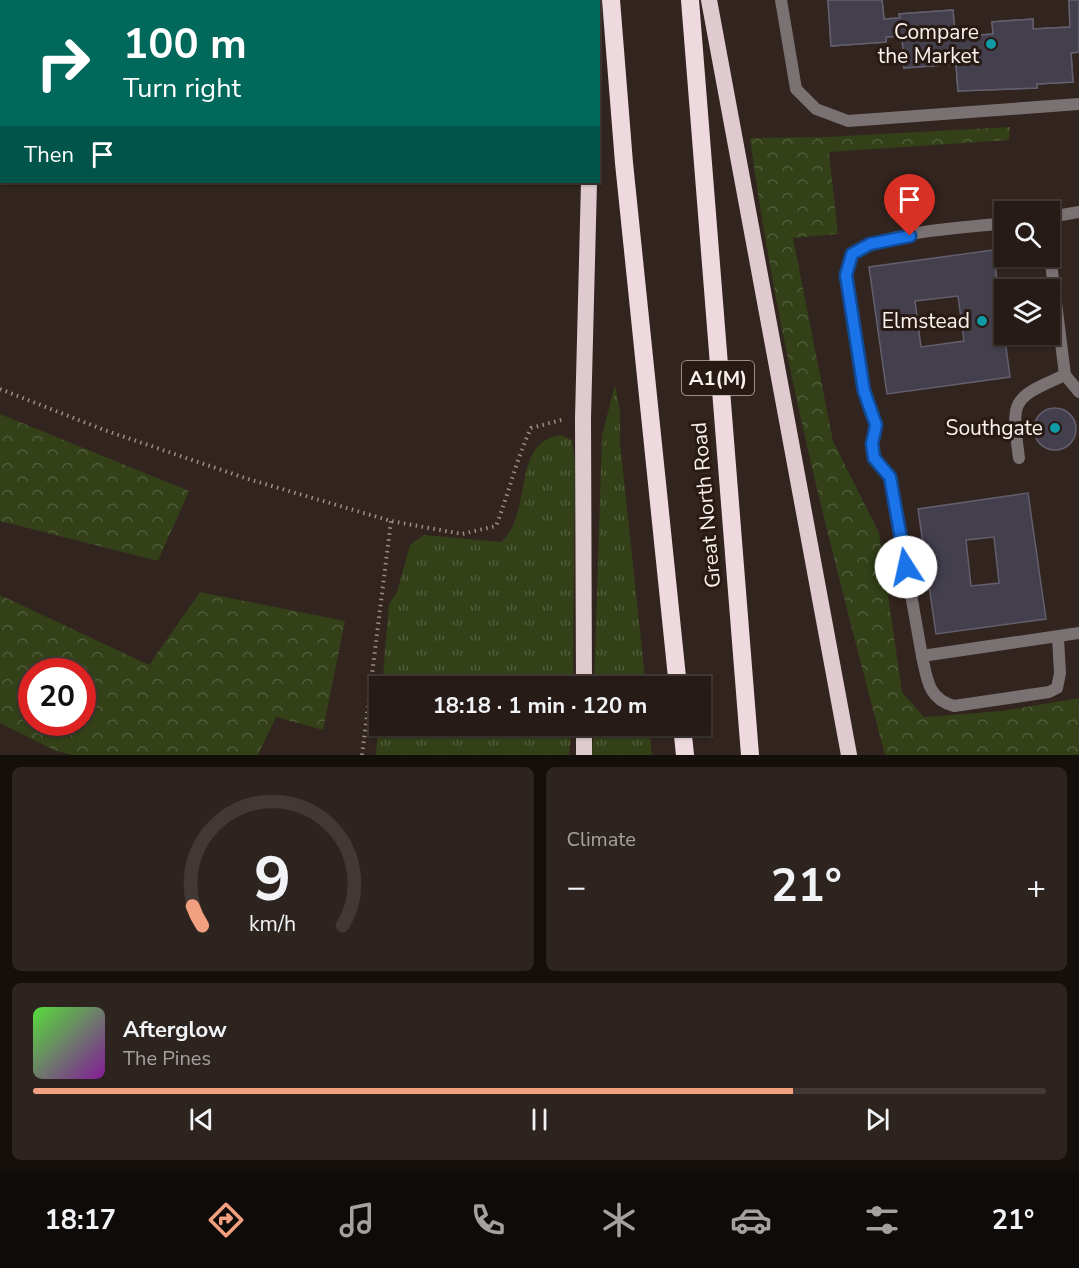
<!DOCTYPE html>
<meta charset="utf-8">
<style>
body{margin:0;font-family:"Nunito Sans",sans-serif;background:#2e241f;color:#f1f3f6;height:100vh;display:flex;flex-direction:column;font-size:22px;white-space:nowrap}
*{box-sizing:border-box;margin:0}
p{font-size:20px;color:#a4a1a1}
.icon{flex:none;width:33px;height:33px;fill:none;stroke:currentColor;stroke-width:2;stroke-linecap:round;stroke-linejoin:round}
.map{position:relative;height:755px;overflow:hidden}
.details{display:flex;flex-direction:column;gap:12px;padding:12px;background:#150f0c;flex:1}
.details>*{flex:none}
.hud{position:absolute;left:0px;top:0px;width:600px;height:183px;box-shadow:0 2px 4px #0004,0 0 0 2px #423935;background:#00695c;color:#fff;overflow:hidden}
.fabs{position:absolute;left:994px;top:201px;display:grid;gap:12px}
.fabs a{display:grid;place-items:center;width:66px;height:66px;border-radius:0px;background:#261b16;box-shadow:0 2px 4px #0004,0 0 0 2px #423935;font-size:30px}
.speed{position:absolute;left:18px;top:658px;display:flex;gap:12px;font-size:30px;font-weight:700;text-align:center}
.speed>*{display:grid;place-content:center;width:78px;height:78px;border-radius:50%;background:#261b16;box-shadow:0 2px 4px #0004,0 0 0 2px #423935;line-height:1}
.speed .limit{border:9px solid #d22;background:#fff;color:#111}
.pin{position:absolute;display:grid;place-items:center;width:51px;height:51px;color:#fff;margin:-62px -26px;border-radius:50% 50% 50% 0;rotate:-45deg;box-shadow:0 0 6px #0007}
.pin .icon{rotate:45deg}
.me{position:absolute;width:66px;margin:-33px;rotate:350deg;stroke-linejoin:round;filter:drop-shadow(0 0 4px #0008)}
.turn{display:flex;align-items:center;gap:21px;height:126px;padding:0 24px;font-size:27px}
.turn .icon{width:78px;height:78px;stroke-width:2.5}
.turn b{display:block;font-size:42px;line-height:51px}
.then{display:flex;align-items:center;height:57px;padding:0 24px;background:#0003;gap:12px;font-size:22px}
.big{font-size:45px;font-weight:700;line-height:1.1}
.details .card{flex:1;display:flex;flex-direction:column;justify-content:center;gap:9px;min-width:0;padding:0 21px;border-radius:9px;background:#2e241f}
.details .dial{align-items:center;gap:0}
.dial svg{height:156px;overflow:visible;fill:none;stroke:#423935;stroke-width:7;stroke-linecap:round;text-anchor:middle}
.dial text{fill:#f1f3f6;stroke:none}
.song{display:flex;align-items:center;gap:18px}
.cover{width:72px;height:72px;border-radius:9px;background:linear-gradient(135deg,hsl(110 70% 55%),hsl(290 70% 35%))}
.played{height:6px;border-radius:3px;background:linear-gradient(90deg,#f2a080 75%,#423935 75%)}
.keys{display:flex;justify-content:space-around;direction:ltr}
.heat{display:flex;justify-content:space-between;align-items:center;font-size:33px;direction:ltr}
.details .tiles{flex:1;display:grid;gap:12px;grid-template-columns:1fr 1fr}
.card:last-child{grid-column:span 2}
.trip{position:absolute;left:369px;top:676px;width:342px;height:60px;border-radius:0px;background:#261b16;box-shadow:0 2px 4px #0004,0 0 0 2px #423935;font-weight:700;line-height:60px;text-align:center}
.tabs{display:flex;height:96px;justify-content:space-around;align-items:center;background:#0f0b09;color:#a4a1a1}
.tabs .icon{width:42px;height:42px}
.tabs .current{color:#f2a080}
.tabs b{font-size:27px;color:#f1f3f6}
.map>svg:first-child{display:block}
.grass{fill:url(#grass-tufts)}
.forest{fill:url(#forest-crowns);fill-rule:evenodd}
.building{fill:#433f4d;stroke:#635f6e;stroke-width:1.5;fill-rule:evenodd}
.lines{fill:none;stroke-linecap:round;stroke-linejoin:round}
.path{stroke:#9a8f89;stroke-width:4;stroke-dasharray:1.5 4.5;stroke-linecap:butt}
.service{stroke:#7a7173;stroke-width:12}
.trunk{stroke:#decacf;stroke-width:16}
.motorway{stroke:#eed9de;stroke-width:18}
.route-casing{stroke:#114b97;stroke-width:15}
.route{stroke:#1a73e8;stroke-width:10}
.culture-dot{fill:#0f9aa8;stroke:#281a15;stroke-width:2}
.labels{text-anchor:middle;stroke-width:6;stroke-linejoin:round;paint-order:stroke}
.shield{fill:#281a15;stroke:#bcb1ac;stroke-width:1.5}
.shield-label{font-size:20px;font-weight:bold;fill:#fcf2ed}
.poi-label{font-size:21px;fill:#fcf2ed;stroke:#281a15;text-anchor:end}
.street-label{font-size:21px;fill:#fcf2ed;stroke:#281a15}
</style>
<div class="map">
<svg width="1079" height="755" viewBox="0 0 1079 755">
<defs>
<pattern id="grass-tufts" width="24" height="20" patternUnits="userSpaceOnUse" patternTransform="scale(1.5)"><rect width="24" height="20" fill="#334018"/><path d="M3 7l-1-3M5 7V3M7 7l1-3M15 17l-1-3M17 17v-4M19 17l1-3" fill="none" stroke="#515c3a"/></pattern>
<pattern id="forest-crowns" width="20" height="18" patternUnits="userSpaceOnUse" patternTransform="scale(1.5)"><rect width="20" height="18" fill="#334018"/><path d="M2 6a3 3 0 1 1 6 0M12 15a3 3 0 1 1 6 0" fill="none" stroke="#515c3a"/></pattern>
</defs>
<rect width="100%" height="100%" fill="#32241e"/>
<g class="grass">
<path d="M615,385L620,411V442L646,687H594L602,435Z"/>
<path d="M560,435L572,440L575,462L573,687H382L389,604L397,592L410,545L424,535L501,542C534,514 510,443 560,435Z"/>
<path d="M379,715L380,726H572L569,755H376Z"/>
<path d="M594,726H649L652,755H592Z"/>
</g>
<g class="forest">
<path d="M1010,127L1009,140L829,152L838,234L793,238L833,441L879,533L902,692L924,717L1002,711L1079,698V755H885C831,551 778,348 750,138L827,137Z"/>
<path d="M0,414L189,491L158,561L0,521Z"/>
<path d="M200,592L345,621L323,730L276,717L258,755H72L54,750L0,723V595L149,665ZM32,672H82V723H32Z"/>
</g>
<g class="building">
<path d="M828,0H882L884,19L900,18L899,14L953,10L955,37L993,34L992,22L1033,19V29L1070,27L1069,0H1079V52L1071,53L1073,82L1037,84V88L958,91L956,64L904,68L902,36L886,37V42L831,46Z"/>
<path d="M828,0H882L884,19L900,18L899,14L953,10L955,37L993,34L992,22L1033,19V29L1070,27L1069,0H1079V52L1071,53L1073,82L1037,84V88L958,91L956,64L904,68L902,36L886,37V42L831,46Z"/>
<path d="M993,250L1010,377L887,394L869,267ZM958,296L964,341L921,347L915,301Z"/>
<circle cx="1055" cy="429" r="21"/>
<path d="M1028,493L1046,619L936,634L918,509ZM994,537L999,583L971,586L966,540Z"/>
</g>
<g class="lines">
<g class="path">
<path d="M0,389L104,430L248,479L391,521L462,534L496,526C509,493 516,460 531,428L565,419"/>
<path d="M362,755L391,521"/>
</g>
<g class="service">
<path d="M781,0L796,89L816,109L848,121L1079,104"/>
<path d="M1050,217L1079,212"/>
<path d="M1005,223C955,229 897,229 852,254L846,275L864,391L876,425L872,444L875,458L890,477L922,656L1079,633"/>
<path d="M1050,255L1065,375L1079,392"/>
<path d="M1019,458C1011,399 1011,399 1065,375"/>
<path d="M922,656C927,679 928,699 954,706L1049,692L1057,688L1060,673L1058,638"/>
</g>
<g class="trunk">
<path d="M709,0L849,755"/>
<path d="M593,2V0"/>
<path d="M584,687L583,418L589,182"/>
<path d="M584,726V755"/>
</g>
<g class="motorway">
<path d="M611,0L624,163L678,687"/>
<path d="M690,0L750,755"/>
<path d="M682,726L685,755"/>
</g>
</g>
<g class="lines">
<defs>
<path id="route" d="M906,567L890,477L874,458L872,444L876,425L864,391L846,275L852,254L870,244L910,236"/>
</defs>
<use href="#route" class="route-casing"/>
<use href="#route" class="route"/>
</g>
<g class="culture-dot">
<circle cx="991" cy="44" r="6"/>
<circle cx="982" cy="321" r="6"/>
<circle cx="1055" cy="428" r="6"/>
</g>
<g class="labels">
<rect class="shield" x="682" y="361" width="72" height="34" rx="4.5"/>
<g class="shield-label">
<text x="718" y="385">A1(M)</text>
</g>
<g class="poi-label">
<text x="979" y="39">Compare<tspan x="979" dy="24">the Market</tspan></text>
<text x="970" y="328">Elmstead</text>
<text x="1043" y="435">Southgate</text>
</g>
<g class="street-label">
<text transform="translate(706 505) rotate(-95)" y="7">Great North Road</text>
</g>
</g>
</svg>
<div class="fabs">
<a><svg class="icon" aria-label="search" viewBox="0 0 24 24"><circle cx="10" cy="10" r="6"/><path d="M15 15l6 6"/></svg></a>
<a><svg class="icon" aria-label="layers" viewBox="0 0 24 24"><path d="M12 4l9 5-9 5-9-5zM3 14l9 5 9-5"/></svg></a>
</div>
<div class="speed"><div class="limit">20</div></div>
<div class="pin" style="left:910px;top:236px;background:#d93025"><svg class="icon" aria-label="arrive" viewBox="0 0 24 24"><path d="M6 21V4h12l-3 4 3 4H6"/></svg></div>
<svg class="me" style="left:906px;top:567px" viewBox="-20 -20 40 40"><circle r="19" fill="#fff"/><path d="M0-13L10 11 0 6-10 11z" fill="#1a73e8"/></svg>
<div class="trip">18:18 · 1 min · 120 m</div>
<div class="hud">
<div class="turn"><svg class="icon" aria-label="right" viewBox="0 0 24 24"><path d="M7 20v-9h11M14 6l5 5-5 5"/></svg><div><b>100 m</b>Turn right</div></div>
<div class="then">Then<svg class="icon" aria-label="arrive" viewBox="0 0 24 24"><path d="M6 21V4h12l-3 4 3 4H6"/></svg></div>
</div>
</div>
<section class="details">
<div class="tiles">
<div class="card dial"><svg viewBox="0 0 100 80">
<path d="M14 69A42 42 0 1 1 86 69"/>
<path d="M14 69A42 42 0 0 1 9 59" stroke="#f2a080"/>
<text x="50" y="56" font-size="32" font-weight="700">9</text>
<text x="50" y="72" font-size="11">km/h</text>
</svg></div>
<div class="card"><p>Climate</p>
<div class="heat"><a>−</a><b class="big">21°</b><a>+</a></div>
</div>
<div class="card">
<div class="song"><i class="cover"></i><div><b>Afterglow</b><p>The Pines</p></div></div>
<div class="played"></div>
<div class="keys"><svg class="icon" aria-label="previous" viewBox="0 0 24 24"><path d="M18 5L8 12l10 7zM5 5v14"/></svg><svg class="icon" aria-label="pause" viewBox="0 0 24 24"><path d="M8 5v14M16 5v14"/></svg><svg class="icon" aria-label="next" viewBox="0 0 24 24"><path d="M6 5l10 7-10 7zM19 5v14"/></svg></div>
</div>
</div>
</section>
<nav class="tabs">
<b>18:17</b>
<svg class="icon current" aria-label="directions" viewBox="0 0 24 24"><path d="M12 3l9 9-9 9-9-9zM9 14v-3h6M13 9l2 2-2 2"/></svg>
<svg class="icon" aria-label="music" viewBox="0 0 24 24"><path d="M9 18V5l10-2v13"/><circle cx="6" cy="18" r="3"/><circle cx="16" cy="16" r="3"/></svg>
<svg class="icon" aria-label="phone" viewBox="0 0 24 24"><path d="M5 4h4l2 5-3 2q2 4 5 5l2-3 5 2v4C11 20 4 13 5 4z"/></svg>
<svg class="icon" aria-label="climate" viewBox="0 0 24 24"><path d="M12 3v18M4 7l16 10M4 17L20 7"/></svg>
<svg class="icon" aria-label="car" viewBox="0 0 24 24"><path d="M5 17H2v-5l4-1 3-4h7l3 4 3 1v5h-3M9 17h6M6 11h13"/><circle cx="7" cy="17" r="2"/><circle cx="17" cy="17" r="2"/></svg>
<svg class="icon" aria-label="filters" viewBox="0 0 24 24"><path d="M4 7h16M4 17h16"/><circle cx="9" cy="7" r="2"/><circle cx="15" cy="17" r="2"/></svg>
<b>21°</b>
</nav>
